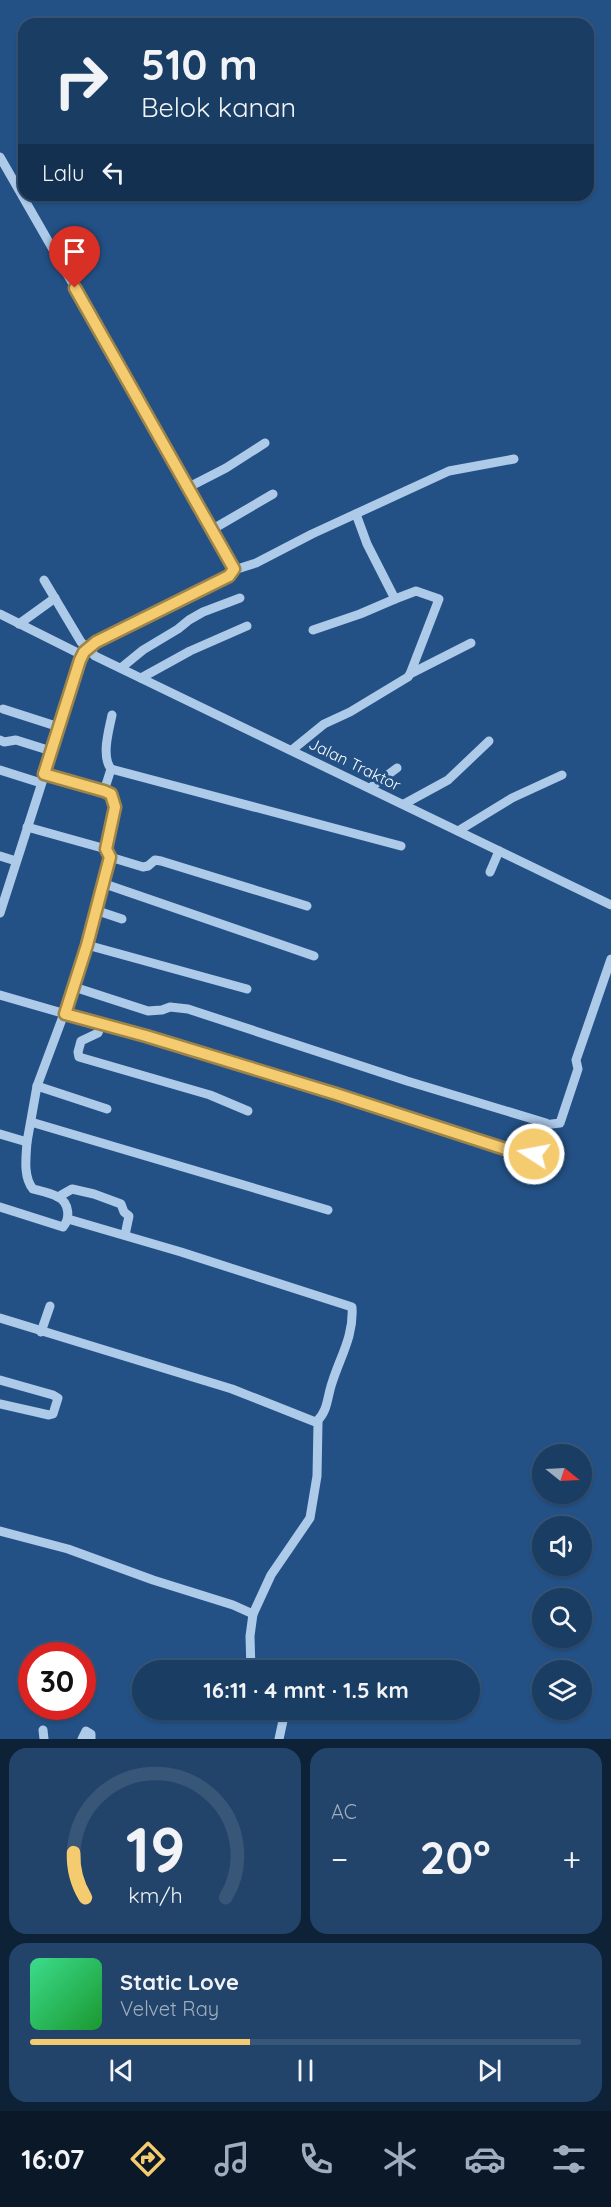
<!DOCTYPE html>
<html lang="id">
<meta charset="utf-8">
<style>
body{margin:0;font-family:Quicksand,sans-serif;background:#23446a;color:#f1f3f6;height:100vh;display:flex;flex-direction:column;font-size:22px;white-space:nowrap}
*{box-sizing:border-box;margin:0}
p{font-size:20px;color:#9faebf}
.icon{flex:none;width:33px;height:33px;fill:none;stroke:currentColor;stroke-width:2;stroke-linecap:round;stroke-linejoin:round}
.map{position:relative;height:1739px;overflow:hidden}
.panel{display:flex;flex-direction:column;gap:9px;padding:9px;background:#0e2237;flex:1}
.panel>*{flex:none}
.guide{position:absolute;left:18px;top:18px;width:576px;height:183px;border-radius:18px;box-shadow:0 2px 4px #0004,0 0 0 2px #385678;background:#1a3d64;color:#f1f3f6;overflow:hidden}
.needle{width:39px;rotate:108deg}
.tools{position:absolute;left:532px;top:1444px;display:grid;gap:12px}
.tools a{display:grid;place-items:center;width:60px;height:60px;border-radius:50%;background:#1a3d64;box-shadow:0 2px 4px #0004,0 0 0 2px #385678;font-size:30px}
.speed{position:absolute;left:18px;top:1642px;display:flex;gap:12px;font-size:30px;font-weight:700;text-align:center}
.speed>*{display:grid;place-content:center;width:78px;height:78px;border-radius:50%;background:#1a3d64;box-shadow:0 2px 4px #0004,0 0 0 2px #385678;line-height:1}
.speed .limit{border:9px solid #d22;background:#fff;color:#111}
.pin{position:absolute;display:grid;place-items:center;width:51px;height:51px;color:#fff;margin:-62px -26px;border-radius:50% 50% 50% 0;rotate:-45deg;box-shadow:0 0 6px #0007}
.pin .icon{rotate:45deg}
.me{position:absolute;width:66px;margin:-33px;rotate:281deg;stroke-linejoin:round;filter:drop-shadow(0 0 4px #0008)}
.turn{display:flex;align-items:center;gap:21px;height:126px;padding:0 24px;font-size:27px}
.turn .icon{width:78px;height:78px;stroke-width:2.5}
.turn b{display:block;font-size:42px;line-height:51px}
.then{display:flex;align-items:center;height:57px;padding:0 24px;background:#0003;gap:12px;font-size:22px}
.big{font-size:45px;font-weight:700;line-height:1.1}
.panel .tile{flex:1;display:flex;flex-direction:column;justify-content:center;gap:9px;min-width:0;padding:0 21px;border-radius:18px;background:#23446a}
.panel .dial{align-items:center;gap:0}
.dial svg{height:156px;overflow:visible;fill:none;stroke:#385678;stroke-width:7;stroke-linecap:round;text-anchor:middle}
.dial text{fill:#f1f3f6;stroke:none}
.song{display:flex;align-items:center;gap:18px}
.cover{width:72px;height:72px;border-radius:9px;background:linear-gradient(135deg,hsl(150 70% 55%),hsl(130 70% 35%))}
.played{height:6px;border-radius:3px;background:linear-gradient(90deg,#f5cb6f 40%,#385678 40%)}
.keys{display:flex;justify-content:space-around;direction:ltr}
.heat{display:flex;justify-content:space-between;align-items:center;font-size:33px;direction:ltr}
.panel .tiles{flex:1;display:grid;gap:9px;grid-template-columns:1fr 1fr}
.tile:last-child{grid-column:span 2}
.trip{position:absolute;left:132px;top:1660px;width:348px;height:60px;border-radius:30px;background:#1a3d64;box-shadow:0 2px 4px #0004,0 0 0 2px #385678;font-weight:700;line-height:60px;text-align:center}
.tab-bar{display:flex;height:96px;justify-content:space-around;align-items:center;background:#0a1828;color:#9faebf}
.tab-bar .icon{width:42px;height:42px}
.tab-bar .selected{color:#f5cb6f}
.tab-bar b{font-size:27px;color:#f1f3f6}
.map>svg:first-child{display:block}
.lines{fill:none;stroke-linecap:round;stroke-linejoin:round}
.minor{stroke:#adcae9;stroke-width:9}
.route-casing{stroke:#9f8448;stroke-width:15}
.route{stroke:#f5cb6f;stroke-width:10}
.labels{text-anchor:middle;stroke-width:6;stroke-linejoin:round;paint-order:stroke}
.street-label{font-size:16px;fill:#fff;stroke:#235186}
</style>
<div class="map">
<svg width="611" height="1739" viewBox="0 0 611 1739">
<rect width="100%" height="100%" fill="#235186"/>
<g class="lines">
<g class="minor">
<path d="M0,157L234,565V570"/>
<path d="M189,487L226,468L265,443"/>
<path d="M356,514L367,544L395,599L416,591L439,599L410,674"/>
<path d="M213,529L273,494"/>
<path d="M234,570L256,563L312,534L449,471L514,459"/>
<path d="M44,580L81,642L95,656L611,905"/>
<path d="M0,614L82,655"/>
<path d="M19,624L55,598"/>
<path d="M313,630L360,614L395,599"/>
<path d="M121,668L143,650L178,629L189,620L203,612L240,598"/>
<path d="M141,678L190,651L247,626"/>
<path d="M3,709L59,727"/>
<path d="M0,740L4,742L16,740L51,751"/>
<path d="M292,750L324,724L350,712L408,677L410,674L471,643"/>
<path d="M111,769L401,846"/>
<path d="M0,770L41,783"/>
<path d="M44,774L111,794L115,804L106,849L110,857L143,867L148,866L155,860L161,861L307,906"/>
<path d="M370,788L397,768"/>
<path d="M104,791L111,769C101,756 109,730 112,715"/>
<path d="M404,804L448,780L489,741"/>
<path d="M27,827L106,849"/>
<path d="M458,831L512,798L562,775"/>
<path d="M0,856L16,861"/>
<path d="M490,872L499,851"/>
<path d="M102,883L314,956"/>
<path d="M95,910L122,919"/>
<path d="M0,913L84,652L96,642L229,576L234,570"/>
<path d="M87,945L247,989"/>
<path d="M74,987L148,1011L162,1010L170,1007L188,1009L407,1081L546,1123"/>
<path d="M0,995L235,1063L531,1157L534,1154L544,1125L560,1123L578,1069L576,1060L611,959"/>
<path d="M101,1025L98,1033L81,1041L78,1052L79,1057L210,1095L248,1111"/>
<path d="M37,1086L107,1109"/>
<path d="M31,1122L328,1210"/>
<path d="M0,1134L27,1142L37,1086L74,987L110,857"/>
<path d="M58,1197L72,1189L94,1194L121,1204L124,1212L129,1216L125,1235"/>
<path d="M0,1207L63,1227C70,1219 70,1203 58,1197C51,1193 41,1191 33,1189C23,1177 26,1157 27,1142"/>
<path d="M68,1219L181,1252L352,1307C354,1336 340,1357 332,1383C327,1397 328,1411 317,1421"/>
<path d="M0,1318L232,1389L318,1423L317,1476L310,1518L271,1575L253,1614L250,1636L251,1671"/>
<path d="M41,1332L50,1306"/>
<path d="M0,1380L53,1395L58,1398L53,1414L49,1415L0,1404"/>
<path d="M0,1531L68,1549L153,1580L233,1605L253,1614"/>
<path d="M274,1710L284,1716L279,1739"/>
<path d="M43,1730L44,1739"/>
<path d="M82,1739L86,1731L91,1734V1739"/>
</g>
</g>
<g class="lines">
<defs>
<path id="route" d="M75,288L234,569L229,576L96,642L84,652L80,660L44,774L104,791L111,794L115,807L106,849L110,857L87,945L65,1014L146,1036L336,1094L530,1157L534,1154"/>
</defs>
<use href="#route" class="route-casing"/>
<use href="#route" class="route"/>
</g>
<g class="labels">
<g class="street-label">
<text transform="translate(355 764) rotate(26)" y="6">Jalan Traktor</text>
</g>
</g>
</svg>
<div class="tools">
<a><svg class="needle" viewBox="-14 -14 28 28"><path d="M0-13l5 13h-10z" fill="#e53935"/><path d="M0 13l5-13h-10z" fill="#9faebf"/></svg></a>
<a><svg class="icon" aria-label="sound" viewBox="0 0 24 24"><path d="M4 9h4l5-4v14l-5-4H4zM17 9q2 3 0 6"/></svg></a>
<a><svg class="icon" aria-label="search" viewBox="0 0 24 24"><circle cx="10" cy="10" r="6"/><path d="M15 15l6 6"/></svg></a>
<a><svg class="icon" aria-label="layers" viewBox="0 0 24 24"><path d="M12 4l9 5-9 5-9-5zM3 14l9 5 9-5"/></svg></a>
</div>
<div class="speed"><div class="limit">30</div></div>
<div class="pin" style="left:75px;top:288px;background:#d93025"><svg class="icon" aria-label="arrive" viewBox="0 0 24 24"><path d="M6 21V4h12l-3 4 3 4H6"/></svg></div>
<svg class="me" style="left:534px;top:1154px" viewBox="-20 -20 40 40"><circle r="17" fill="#f5cb6f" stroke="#fff" stroke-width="3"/><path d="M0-11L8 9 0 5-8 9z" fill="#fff"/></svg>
<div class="trip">16:11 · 4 mnt · 1.5 km</div>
<div class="guide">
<div class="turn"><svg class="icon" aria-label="right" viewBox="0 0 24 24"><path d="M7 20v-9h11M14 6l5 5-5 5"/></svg><div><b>510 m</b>Belok kanan</div></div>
<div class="then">Lalu<svg class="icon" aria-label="left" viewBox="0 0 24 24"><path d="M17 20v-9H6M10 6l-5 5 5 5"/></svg></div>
</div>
</div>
<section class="panel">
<div class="tiles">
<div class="tile dial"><svg viewBox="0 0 100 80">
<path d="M14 69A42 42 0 1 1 86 69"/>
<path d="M14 69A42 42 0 0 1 8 46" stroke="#f5cb6f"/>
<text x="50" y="56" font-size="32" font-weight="700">19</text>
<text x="50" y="72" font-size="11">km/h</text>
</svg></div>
<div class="tile"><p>AC</p>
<div class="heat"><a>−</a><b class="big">20°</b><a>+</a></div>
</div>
<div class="tile">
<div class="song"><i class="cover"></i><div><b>Static Love</b><p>Velvet Ray</p></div></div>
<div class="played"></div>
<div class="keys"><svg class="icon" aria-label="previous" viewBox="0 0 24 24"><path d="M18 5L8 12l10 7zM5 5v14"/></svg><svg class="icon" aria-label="pause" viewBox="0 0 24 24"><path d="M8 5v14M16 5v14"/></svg><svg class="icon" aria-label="next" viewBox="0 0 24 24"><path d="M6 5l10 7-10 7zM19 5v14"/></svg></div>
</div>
</div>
</section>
<nav class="tab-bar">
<b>16:07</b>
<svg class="icon selected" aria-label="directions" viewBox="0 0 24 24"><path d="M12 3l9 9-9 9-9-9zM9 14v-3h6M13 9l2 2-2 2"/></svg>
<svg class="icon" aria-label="music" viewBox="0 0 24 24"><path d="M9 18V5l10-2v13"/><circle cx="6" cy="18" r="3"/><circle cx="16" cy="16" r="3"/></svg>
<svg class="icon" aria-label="phone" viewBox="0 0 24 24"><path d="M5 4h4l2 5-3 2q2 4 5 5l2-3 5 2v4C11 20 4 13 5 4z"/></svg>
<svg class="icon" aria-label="climate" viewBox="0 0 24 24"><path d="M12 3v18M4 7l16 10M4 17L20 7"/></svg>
<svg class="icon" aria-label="car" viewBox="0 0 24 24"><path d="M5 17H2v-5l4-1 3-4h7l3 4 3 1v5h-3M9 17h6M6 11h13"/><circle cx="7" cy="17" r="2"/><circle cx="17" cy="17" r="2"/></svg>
<svg class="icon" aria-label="filters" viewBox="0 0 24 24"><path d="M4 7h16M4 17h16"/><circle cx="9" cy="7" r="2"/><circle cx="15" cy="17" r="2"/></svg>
</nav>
